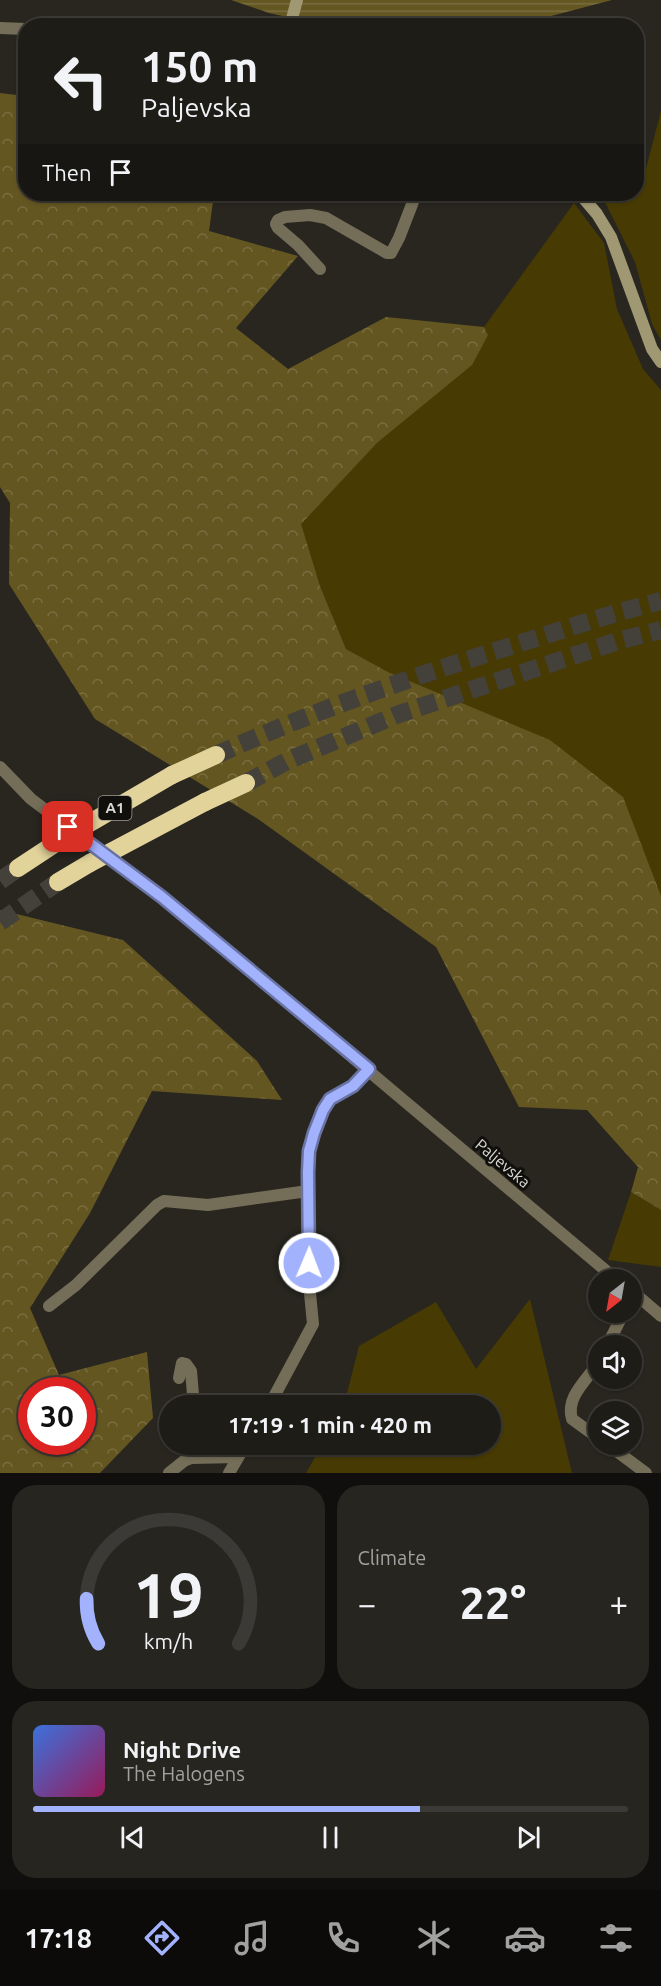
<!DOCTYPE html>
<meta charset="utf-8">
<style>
body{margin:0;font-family:Ubuntu,sans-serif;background:#262520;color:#f1f3f6;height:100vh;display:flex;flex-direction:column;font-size:22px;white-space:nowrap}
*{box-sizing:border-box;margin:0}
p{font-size:20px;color:#a1a1a1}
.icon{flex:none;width:33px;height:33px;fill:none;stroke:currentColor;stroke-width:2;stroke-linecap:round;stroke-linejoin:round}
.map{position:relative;height:1473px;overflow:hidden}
.side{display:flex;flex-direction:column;gap:12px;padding:12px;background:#100f0d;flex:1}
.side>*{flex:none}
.top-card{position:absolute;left:18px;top:18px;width:626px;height:183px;border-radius:24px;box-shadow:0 2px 4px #0004,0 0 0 2px #3c3a36;background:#1e1c17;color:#f1f3f6;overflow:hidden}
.needle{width:39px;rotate:211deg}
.buttons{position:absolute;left:588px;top:1269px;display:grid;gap:12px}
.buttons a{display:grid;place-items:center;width:54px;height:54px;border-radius:50%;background:#1e1c17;box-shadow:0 2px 4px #0004,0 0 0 2px #3c3a36;font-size:30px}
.speed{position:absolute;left:18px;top:1377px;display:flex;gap:12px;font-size:30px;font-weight:700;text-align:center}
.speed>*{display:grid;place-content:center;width:78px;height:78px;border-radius:50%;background:#1e1c17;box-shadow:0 2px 4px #0004,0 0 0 2px #3c3a36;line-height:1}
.speed .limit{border:9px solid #d22;background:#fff;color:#111}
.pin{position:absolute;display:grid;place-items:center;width:51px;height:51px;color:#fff;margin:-26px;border-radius:12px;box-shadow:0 3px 9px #0006}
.me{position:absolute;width:66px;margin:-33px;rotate:1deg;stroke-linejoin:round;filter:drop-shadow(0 0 4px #0008)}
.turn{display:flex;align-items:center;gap:21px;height:126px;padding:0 24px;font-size:27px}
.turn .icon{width:78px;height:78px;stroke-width:2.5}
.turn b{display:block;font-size:42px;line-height:51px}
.then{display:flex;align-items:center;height:57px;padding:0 24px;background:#0003;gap:12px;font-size:22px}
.big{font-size:45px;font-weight:700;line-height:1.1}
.side .tile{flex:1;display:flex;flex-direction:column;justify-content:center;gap:9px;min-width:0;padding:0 21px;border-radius:24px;background:#262520}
.side .dial{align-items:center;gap:0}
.dial svg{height:156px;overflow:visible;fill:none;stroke:#3c3a36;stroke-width:7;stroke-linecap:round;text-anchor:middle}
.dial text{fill:#f1f3f6;stroke:none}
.song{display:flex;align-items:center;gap:18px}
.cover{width:72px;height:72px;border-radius:9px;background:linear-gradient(135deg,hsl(220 70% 55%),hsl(330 70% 35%))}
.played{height:6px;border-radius:3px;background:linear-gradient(90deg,#a3b2fd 65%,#3c3a36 65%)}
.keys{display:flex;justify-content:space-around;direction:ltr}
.heat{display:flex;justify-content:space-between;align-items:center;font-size:33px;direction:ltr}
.side .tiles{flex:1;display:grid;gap:12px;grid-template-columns:1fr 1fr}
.tile:last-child{grid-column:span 2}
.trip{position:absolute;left:159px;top:1395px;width:342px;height:60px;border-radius:30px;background:#1e1c17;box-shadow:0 2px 4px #0004,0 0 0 2px #3c3a36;font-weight:700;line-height:60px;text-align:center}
.menu{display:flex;height:96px;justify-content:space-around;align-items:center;background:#0c0b09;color:#a1a1a1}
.menu .icon{width:42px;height:42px}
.menu .active{color:#a3b2fd}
.menu b{font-size:27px;color:#f1f3f6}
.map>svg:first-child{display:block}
.grass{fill:#473b03}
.forest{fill:url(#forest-crowns);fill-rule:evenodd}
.water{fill:url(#water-rules)}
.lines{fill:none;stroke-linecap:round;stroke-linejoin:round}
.highway-tunnel{stroke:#43413a;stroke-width:18;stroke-dasharray:18 9;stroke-linecap:butt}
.street{stroke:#746e58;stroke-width:12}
.secondary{stroke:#a09773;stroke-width:12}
.highway{stroke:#e2d39b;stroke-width:18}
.highway-bridge{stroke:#e2d39b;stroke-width:18}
.route-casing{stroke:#6a74a4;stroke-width:15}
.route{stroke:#a3b2fd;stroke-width:10}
.labels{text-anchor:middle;stroke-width:6;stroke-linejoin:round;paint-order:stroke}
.shield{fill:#100f0c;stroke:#9e9c99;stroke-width:1.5}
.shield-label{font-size:15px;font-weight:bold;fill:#dbd9d5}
.street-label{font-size:16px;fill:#dbd9d5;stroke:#100f0c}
</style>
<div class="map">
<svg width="661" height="1473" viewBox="0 0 661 1473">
<defs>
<pattern id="forest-crowns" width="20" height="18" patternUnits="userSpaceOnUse" patternTransform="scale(1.5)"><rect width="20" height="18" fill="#645621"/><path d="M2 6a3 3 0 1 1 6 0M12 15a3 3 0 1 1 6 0" fill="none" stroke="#7a6e40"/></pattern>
<pattern id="water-rules" width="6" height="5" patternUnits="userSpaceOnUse" patternTransform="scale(1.5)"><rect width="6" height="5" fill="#655722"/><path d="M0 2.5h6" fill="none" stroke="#7a6f41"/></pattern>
</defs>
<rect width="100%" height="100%" fill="#28261f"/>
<g class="grass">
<path d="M661,111V340L652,324L635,262L601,194H636V182L643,180Z"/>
<path d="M574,203L604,243L617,309L643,369L661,390V896L657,890L390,673L346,649L320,586L300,524L378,442L488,335L484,327Z"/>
<path d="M631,1192L661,1210V1267L608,1260Z"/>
<path d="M530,1299L572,1473H306L322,1445L490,1444V1406L344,1405L359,1346L436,1302L476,1369Z"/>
</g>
<g class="forest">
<path d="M0,93L25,96L26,194H214L209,231L298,256L236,328L288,369L386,317L484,327L488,335L472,365L378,442L301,524L320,586L346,649L390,673L550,740L623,797L661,896V1210L631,1192L638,1167L587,1110L519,1107L436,947L258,819L95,719L9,584L10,503L0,487Z"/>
<path d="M0,910L123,940L257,1061L282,1100L152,1091L90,1213L30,1308L59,1375L147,1352L153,1418L100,1473H0ZM32,1390H82V1442H32Z"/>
</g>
<path class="water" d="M231,0H612L536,20L502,26L323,25L269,13Z"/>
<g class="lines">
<g class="highway-tunnel">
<path d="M216,755C311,712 409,678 508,647C559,631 609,614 661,601"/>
<path d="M246,783L287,761L399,714L621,640L661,630"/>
<path d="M0,881L18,868"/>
<path d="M0,922L58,882"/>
</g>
<g class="street">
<path d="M0,28L26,29"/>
<path d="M320,269L298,245L278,228L276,224L278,220L285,217L310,215L326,218L387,253H391L399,238L416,194"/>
<path d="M0,767L31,799L162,897L617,1280"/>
<path d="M632,1291L661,1316"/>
<path d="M49,1306L76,1285L157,1205L164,1201L208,1205L308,1191"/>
<path d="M607,1346L624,1312"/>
<path d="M598,1363C588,1379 565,1397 572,1419L598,1438"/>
<path d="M179,1378L182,1363L186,1364L191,1371L194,1406"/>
<path d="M269,1406L313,1324L309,1283V1151L323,1110L330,1099L353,1086L369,1069"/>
<path d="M203,1444L208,1457"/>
<path d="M607,1444L646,1473"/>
<path d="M169,1473L184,1461L191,1458L238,1457"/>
<path d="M229,1473L246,1444"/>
</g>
<g class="secondary">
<path d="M290,26L297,0"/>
<path d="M580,194L597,214L611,237L652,349L661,362"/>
</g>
<g class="highway">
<path d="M172,775L216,755"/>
<path d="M205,802L246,783"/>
<path d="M18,868L59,841"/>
<path d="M58,882L90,863"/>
</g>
<g class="highway-bridge">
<path d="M59,841L172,775"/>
<path d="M90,863L205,802"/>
</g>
</g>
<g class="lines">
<defs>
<path id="route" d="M68,827L162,897L369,1069L353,1086L330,1099L323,1110L314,1133L309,1151L308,1172L309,1263"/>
</defs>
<use href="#route" class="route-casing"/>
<use href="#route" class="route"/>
</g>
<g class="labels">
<rect class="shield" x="98.5" y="796" width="33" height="24" rx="4.5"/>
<g class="shield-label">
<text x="115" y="813">A1</text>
</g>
<g class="street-label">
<text transform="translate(503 1163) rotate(40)" y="6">Paljevska</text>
</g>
</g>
</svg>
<div class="buttons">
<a><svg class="needle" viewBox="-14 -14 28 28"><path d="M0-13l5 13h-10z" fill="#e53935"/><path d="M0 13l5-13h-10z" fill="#a1a1a1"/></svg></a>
<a><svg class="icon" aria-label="sound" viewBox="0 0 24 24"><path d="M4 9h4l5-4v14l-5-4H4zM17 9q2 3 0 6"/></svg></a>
<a><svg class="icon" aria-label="layers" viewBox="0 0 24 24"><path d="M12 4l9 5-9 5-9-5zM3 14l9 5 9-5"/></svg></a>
</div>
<div class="speed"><div class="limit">30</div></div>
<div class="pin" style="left:68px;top:827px;background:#d93025"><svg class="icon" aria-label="arrive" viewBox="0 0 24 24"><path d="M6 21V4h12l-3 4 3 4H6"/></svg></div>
<svg class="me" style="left:309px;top:1263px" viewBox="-20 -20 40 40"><circle r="17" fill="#a3b2fd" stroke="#fff" stroke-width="3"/><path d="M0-11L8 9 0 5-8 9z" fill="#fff"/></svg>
<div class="trip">17:19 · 1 min · 420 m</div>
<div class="top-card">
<div class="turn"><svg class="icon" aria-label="left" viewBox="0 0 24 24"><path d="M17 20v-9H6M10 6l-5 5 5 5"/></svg><div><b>150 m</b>Paljevska</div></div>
<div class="then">Then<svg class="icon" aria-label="arrive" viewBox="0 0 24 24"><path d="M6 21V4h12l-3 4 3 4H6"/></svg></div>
</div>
</div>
<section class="side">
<div class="tiles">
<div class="tile dial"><svg viewBox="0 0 100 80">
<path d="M14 69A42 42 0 1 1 86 69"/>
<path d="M14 69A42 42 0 0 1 8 46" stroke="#a3b2fd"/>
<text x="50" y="56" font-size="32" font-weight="700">19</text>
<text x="50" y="72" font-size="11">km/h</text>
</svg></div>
<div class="tile"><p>Climate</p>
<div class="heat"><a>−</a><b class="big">22°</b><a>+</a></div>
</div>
<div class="tile">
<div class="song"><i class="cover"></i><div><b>Night Drive</b><p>The Halogens</p></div></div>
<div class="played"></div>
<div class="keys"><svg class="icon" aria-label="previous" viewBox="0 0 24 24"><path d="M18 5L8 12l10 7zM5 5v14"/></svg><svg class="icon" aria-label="pause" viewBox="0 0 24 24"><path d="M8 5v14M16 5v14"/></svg><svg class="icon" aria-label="next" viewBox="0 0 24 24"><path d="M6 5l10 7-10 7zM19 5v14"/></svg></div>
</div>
</div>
</section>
<nav class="menu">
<b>17:18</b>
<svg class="icon active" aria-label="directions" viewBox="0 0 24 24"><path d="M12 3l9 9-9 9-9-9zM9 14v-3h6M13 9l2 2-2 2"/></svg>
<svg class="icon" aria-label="music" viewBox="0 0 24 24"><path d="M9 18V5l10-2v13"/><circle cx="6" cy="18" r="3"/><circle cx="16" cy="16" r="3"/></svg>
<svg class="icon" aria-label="phone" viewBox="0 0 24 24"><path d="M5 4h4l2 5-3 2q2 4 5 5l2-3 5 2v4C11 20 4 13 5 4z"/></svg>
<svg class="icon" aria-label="climate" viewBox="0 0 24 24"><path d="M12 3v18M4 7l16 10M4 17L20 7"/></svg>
<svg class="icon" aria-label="car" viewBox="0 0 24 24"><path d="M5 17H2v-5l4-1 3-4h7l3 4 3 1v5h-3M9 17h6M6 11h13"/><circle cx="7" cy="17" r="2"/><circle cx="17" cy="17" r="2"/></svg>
<svg class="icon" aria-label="filters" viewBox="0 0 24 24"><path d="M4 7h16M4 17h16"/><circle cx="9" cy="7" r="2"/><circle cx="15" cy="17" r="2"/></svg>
</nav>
